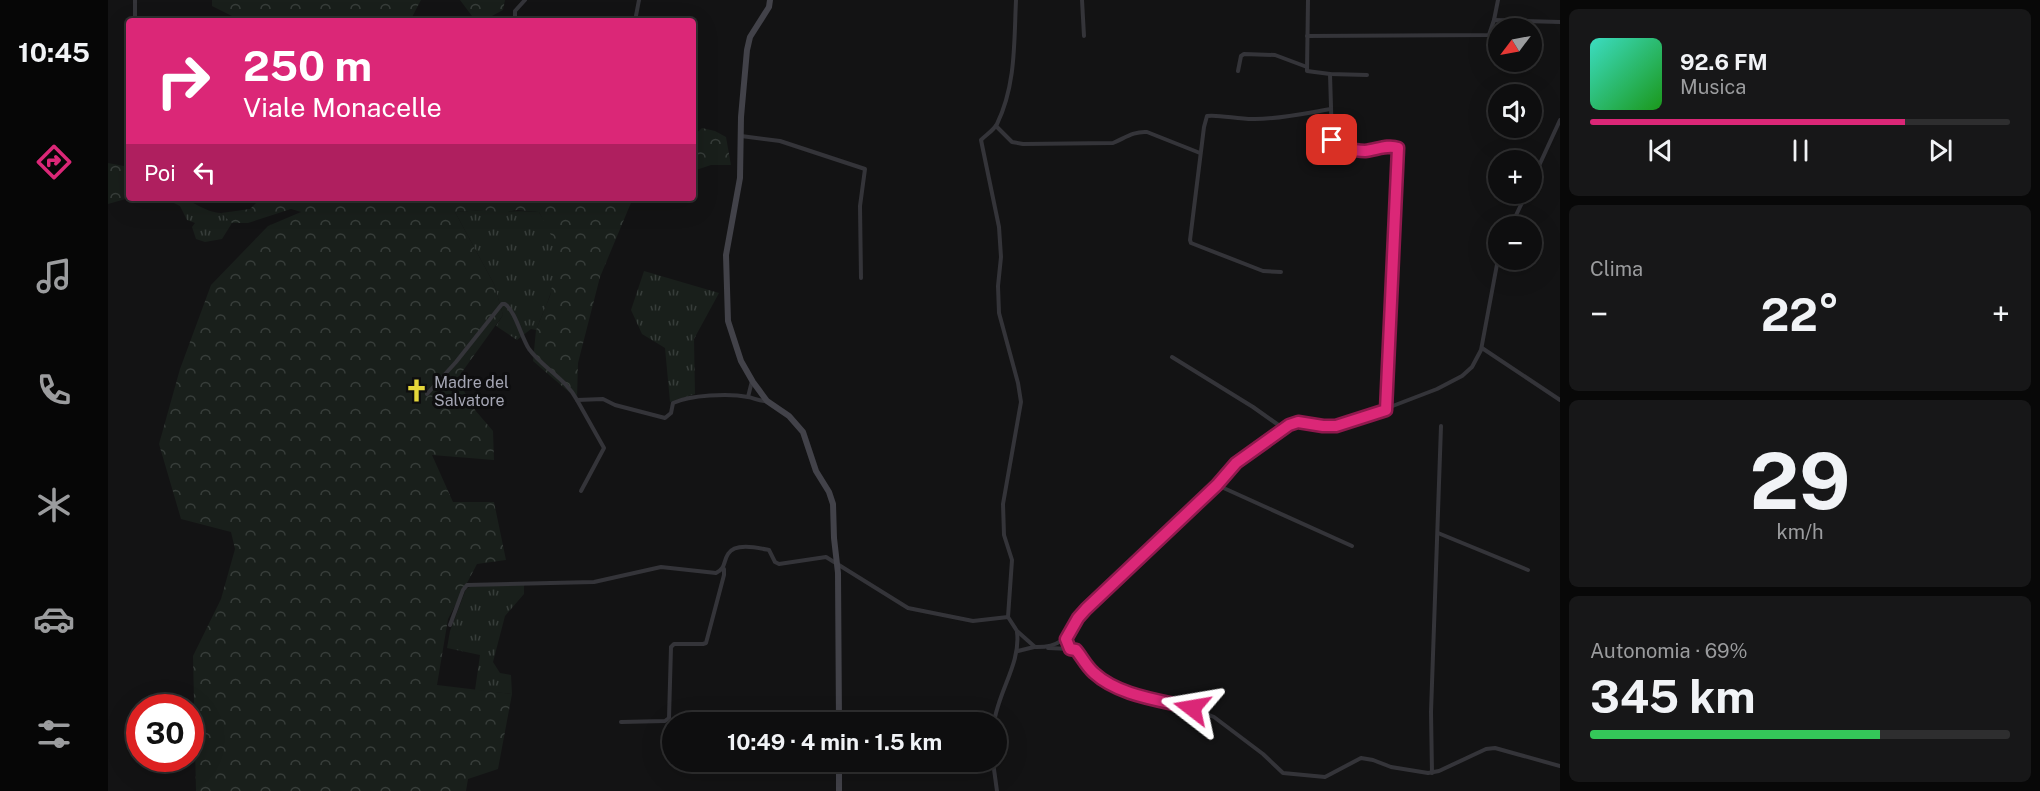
<!DOCTYPE html>
<html lang="it">
<meta charset="utf-8">
<style>
body{margin:0;font-family:"Public Sans",sans-serif;background:#171718;color:#f1f3f6;height:100vh;display:flex;flex-direction:column;font-size:22px;white-space:nowrap}
*{box-sizing:border-box;margin:0}
p{font-size:20px;color:#9b9c9e}
.icon{flex:none;width:33px;height:33px;fill:none;stroke:currentColor;stroke-width:2;stroke-linecap:round;stroke-linejoin:round}
.map{position:relative;flex:1;overflow:hidden}
.details{display:flex;flex-direction:column;gap:9px;padding:9px;background:#080808;width:480px}
.details>*{flex:none}
.banner{position:absolute;left:18px;top:18px;width:570px;height:183px;border-radius:6px;box-shadow:0 6px 24px #0002,0 0 0 2px #2e2e2f;background:#db2777;color:#fff;overflow:hidden}
.needle{width:39px;rotate:238deg}
.buttons{position:absolute;left:1380px;top:18px;display:grid;gap:12px}
.buttons a{display:grid;place-items:center;width:54px;height:54px;border-radius:50%;background:#0e0e0f;box-shadow:0 6px 24px #0002,0 0 0 2px #2e2e2f;font-size:30px}
.speed{position:absolute;left:18px;top:694px;display:flex;gap:12px;font-size:30px;font-weight:700;text-align:center}
.speed>*{display:grid;place-content:center;width:78px;height:78px;border-radius:50%;background:#0e0e0f;box-shadow:0 6px 24px #0002,0 0 0 2px #2e2e2f;line-height:1}
.speed .limit{border:9px solid #d22;background:#fff;color:#111}
.pin{position:absolute;display:grid;place-items:center;width:51px;height:51px;color:#fff;margin:-26px;border-radius:12px;box-shadow:0 3px 9px #0006}
.me{position:absolute;width:66px;margin:-33px;rotate:284deg;stroke-linejoin:round;filter:drop-shadow(0 0 4px #0008)}
.turn{display:flex;align-items:center;gap:21px;height:126px;padding:0 18px;font-size:27px}
.turn .icon{width:78px;height:78px;stroke-width:2.5}
.turn b{display:block;font-size:42px;line-height:51px}
.then{display:flex;align-items:center;height:57px;padding:0 18px;background:#0003;gap:12px;font-size:22px}
.big{font-size:45px;font-weight:700;line-height:1.1}
.details .widget{flex:1;display:flex;flex-direction:column;justify-content:center;gap:9px;min-width:0;padding:0 21px;border-radius:9px;background:#171718}
.details .dial{align-items:center;gap:0}
.dial b{font-size:78px;line-height:1}
.song{display:flex;align-items:center;gap:18px}
.cover{width:72px;height:72px;border-radius:9px;background:linear-gradient(135deg,hsl(170 70% 55%),hsl(120 70% 35%))}
.played{height:6px;border-radius:3px;background:linear-gradient(90deg,#db2777 75%,#2e2e2f 75%)}
.keys{display:flex;justify-content:space-around;direction:ltr}
.heat{display:flex;justify-content:space-between;align-items:center;font-size:33px;direction:ltr}
.charge{height:9px;border-radius:4px;background:linear-gradient(90deg,#34c759 69%,#2e2e2f 0)}
.trip{position:absolute;left:554px;top:712px;width:345px;height:60px;border-radius:30px;background:#0e0e0f;box-shadow:0 6px 24px #0002,0 0 0 2px #2e2e2f;font-weight:700;line-height:60px;text-align:center}
main{display:flex;flex:1;min-height:0}
.tab-bar{display:flex;flex-direction:column;width:108px;justify-content:space-around;align-items:center;background:#060606;color:#9b9c9e}
.tab-bar .icon{width:42px;height:42px}
.tab-bar .selected{color:#db2777}
.tab-bar b{font-size:27px;color:#f1f3f6}
.map>svg:first-child{display:block}
.grass{fill:url(#grass-tufts)}
.forest{fill:url(#forest-crowns)}
.lines{fill:none;stroke-linecap:round;stroke-linejoin:round}
.street{stroke:#343439;stroke-width:4}
.secondary{stroke:#424249;stroke-width:6}
.route-casing{stroke:#8e194d;stroke-width:15}
.route{stroke:#db2777;stroke-width:10}
.labels{text-anchor:middle;stroke-width:6;stroke-linejoin:round;paint-order:stroke}
.poi-label{font-size:16px;fill:#a5a6b4;stroke:#0e0e0f;text-anchor:start}
</style>
<main>
<nav class="tab-bar">
<b>10:45</b>
<svg class="icon selected" aria-label="directions" viewBox="0 0 24 24"><path d="M12 3l9 9-9 9-9-9zM9 14v-3h6M13 9l2 2-2 2"/></svg>
<svg class="icon" aria-label="music" viewBox="0 0 24 24"><path d="M9 18V5l10-2v13"/><circle cx="6" cy="18" r="3"/><circle cx="16" cy="16" r="3"/></svg>
<svg class="icon" aria-label="phone" viewBox="0 0 24 24"><path d="M5 4h4l2 5-3 2q2 4 5 5l2-3 5 2v4C11 20 4 13 5 4z"/></svg>
<svg class="icon" aria-label="climate" viewBox="0 0 24 24"><path d="M12 3v18M4 7l16 10M4 17L20 7"/></svg>
<svg class="icon" aria-label="car" viewBox="0 0 24 24"><path d="M5 17H2v-5l4-1 3-4h7l3 4 3 1v5h-3M9 17h6M6 11h13"/><circle cx="7" cy="17" r="2"/><circle cx="17" cy="17" r="2"/></svg>
<svg class="icon" aria-label="filters" viewBox="0 0 24 24"><path d="M4 7h16M4 17h16"/><circle cx="9" cy="7" r="2"/><circle cx="15" cy="17" r="2"/></svg>
</nav>
<div class="map">
<svg width="1452" height="791" viewBox="0 0 1452 791">
<defs>
<pattern id="grass-tufts" width="24" height="20" patternUnits="userSpaceOnUse" patternTransform="scale(1.5)"><rect width="24" height="20" fill="#191f1b"/><path d="M3 7l-1-3M5 7V3M7 7l1-3M15 17l-1-3M17 17v-4M19 17l1-3" fill="none" stroke="#373d3a"/></pattern>
<pattern id="forest-crowns" width="20" height="18" patternUnits="userSpaceOnUse" patternTransform="scale(1.5)"><rect width="20" height="18" fill="#191f1b"/><path d="M2 6a3 3 0 1 1 6 0M12 15a3 3 0 1 1 6 0" fill="none" stroke="#373d3a"/></pattern>
</defs>
<rect width="100%" height="100%" fill="#131314"/>
<g class="grass">
<path d="M68,198C84,198 94,212 113,213L124,223L114,239L97,242L88,239L84,227L87,223L79,220L72,206L64,202Z"/>
<path d="M376,210C394,213 412,210 431,212C438,225 451,243 450,259C449,283 437,308 428,330L423,329L409,340L388,326L395,315L386,284L347,212Z"/>
<path d="M536,271L611,293L586,339L587,394L562,402L557,348L534,334L523,310Z"/>
<path d="M416,584V594L397,616L385,662L392,673L403,675L404,694L367,690L372,655L339,648L342,631L358,589L362,587Z"/>
</g>
<g class="forest">
<path d="M104,0H313L303,19L305,21H125L124,16L104,6Z"/>
<path d="M352,0H397L395,10L382,17L367,20Z"/>
<path d="M594,128L607,131L618,137L623,165H603L585,171V136Z"/>
<path d="M0,163L21,167V198L0,204Z"/>
<path d="M153,198H525L492,277L470,363L469,399L425,361L428,330L442,296L450,258L444,237L431,212L409,210L394,213L376,210L347,212L386,284L395,315L349,379L367,410L385,431L386,460L324,455L345,502H386L398,560L369,564L340,619L329,685L404,694L390,769L360,779L358,791H88L85,656L113,599L127,549L123,532L73,519L51,444L72,369L103,285L160,226L193,212L183,209L140,223H124L113,213L142,209Z"/>
</g>
<g class="lines">
<g class="street">
<path d="M974,0L976,36"/>
<path d="M1200,0L1199,71L1222,74L1259,75"/>
<path d="M1386,20L1390,0"/>
<path d="M27,21V0"/>
<path d="M410,21L407,17V11L417,0"/>
<path d="M527,21L531,0"/>
<path d="M1199,36L1381,35L1386,20L1452,22"/>
<path d="M1130,71L1133,56L1136,54L1167,55L1199,67"/>
<path d="M1222,74L1224,140L1228,146L1257,151L1285,146L1290,148L1278,410"/>
<path d="M888,126L904,142L915,144L1005,143C1017,138 1026,131 1039,132L1092,153"/>
<path d="M633,136L672,141L757,169L752,206L753,278"/>
<path d="M1424,181L1452,120"/>
<path d="M1403,226L1418,194"/>
<path d="M1173,272L1155,271L1083,243L1082,240L1096,127L1099,116C1110,114 1133,120 1147,119C1173,119 1198,113 1223,109"/>
<path d="M1374,348L1452,400"/>
<path d="M1064,357L1145,407L1176,429"/>
<path d="M319,394L348,362L394,304H397C408,312 413,337 421,349C435,368 458,379 469,400L495,399L507,405L557,418L563,413L565,403C582,395 621,393 640,397C646,398 651,401 658,401"/>
<path d="M640,397L644,381"/>
<path d="M469,400L496,448L473,491"/>
<path d="M1109,485L1244,546"/>
<path d="M1330,533L1420,570"/>
<path d="M900,617L909,631L927,647C960,648 960,630 978,609L1109,485L1128,463L1181,425L1190,422L1215,426L1235,425L1329,389L1354,376L1364,367L1373,350L1390,259"/>
<path d="M900,617L904,560L896,535L895,504L913,402L910,383L891,313L890,286L893,257L891,227L873,140C878,135 886,130 889,124C908,85 906,42 908,0"/>
<path d="M342,625L355,590L359,585L486,582L553,567L608,573C618,568 615,562 620,554C627,542 651,548 661,550L667,562L671,564L718,557L800,608L865,621L900,617"/>
<path d="M958,639L962,649L968,650L987,674L1011,688L1027,694L1084,708L1106,717L1155,754L1175,773L1217,777L1253,758L1265,760L1283,767L1320,773L1331,771L1378,749L1387,748L1452,766"/>
<path d="M940,648L962,649"/>
<path d="M910,651L926,647"/>
<path d="M513,722L557,721L561,718L563,647L566,644H595L598,643L616,575V569"/>
<path d="M886,723C890,692 913,663 909,632"/>
<path d="M885,762L889,791"/>
<path d="M1324,773L1323,712L1333,426"/>
</g>
<g class="secondary">
<path d="M662,0L661,7L642,37L639,50L633,117L632,178L618,255L620,321L633,361L645,382L659,401L681,416L695,432L708,471L721,492L725,504L726,538L730,573L731,723"/>
<path d="M731,762V791"/>
</g>
</g>
<g class="lines">
<defs>
<path id="route" d="M1084,708C1052,700 1011,696 986,673C978,666 974,657 968,650L962,649L958,639L970,618L978,609L1109,485L1128,463L1181,425L1190,422L1215,426H1228L1278,410L1290,148C1280,144 1268,150 1257,151C1247,151 1237,148 1228,146L1224,140"/>
</defs>
<use href="#route" class="route-casing"/>
<use href="#route" class="route"/>
</g>
<defs>
<symbol id="church-bare" viewBox="-9 -9 18 18"><path d="M-1.2-6h2.4v3.5h3.3v2.4h-3.3V6h-2.4V-.1h-3.3v-2.4h3.3Z" fill="#e5d73a" stroke="#0e0e0f" stroke-width="2.5" paint-order="stroke"/></symbol>
</defs>
<g fill-rule="evenodd">
<use href="#church-bare" x="292" y="374" width="33" height="33"/>
</g>
<g class="labels">
<g class="poi-label">
<text x="326" y="388">Madre del<tspan x="326" dy="18">Salvatore</tspan></text>
</g>
</g>
</svg>
<div class="buttons">
<a><svg class="needle" viewBox="-14 -14 28 28"><path d="M0-13l5 13h-10z" fill="#e53935"/><path d="M0 13l5-13h-10z" fill="#9b9c9e"/></svg></a>
<a><svg class="icon" aria-label="sound" viewBox="0 0 24 24"><path d="M4 9h4l5-4v14l-5-4H4zM17 9q2 3 0 6"/></svg></a>
<a>+</a>
<a>−</a>
</div>
<div class="speed"><div class="limit">30</div></div>
<div class="pin" style="left:1224px;top:140px;background:#d93025"><svg class="icon" aria-label="arrive" viewBox="0 0 24 24"><path d="M6 21V4h12l-3 4 3 4H6"/></svg></div>
<svg class="me" style="left:1084px;top:708px" viewBox="-20 -20 40 40"><path d="M0-17L14 15 0 8-14 15z" fill="#db2777" stroke="#fff" stroke-width="4"/></svg>
<div class="trip">10:49 · 4 min · 1.5 km</div>
<div class="banner">
<div class="turn"><svg class="icon" aria-label="right" viewBox="0 0 24 24"><path d="M7 20v-9h11M14 6l5 5-5 5"/></svg><div><b>250 m</b>Viale Monacelle</div></div>
<div class="then">Poi<svg class="icon" aria-label="left" viewBox="0 0 24 24"><path d="M17 20v-9H6M10 6l-5 5 5 5"/></svg></div>
</div>
</div>
<section class="details">
<div class="widget">
<div class="song"><i class="cover"></i><div><b>92.6 FM</b><p>Musica</p></div></div>
<div class="played"></div>
<div class="keys"><svg class="icon" aria-label="previous" viewBox="0 0 24 24"><path d="M18 5L8 12l10 7zM5 5v14"/></svg><svg class="icon" aria-label="pause" viewBox="0 0 24 24"><path d="M8 5v14M16 5v14"/></svg><svg class="icon" aria-label="next" viewBox="0 0 24 24"><path d="M6 5l10 7-10 7zM19 5v14"/></svg></div>
</div>
<div class="widget"><p>Clima</p>
<div class="heat"><a>−</a><b class="big">22°</b><a>+</a></div>
</div>
<div class="widget dial"><b>29</b><p>km/h</p></div>
<div class="widget"><p>Autonomia · 69%</p><b class="big">345 km</b><div class="charge"></div></div>
</section>
</main>
